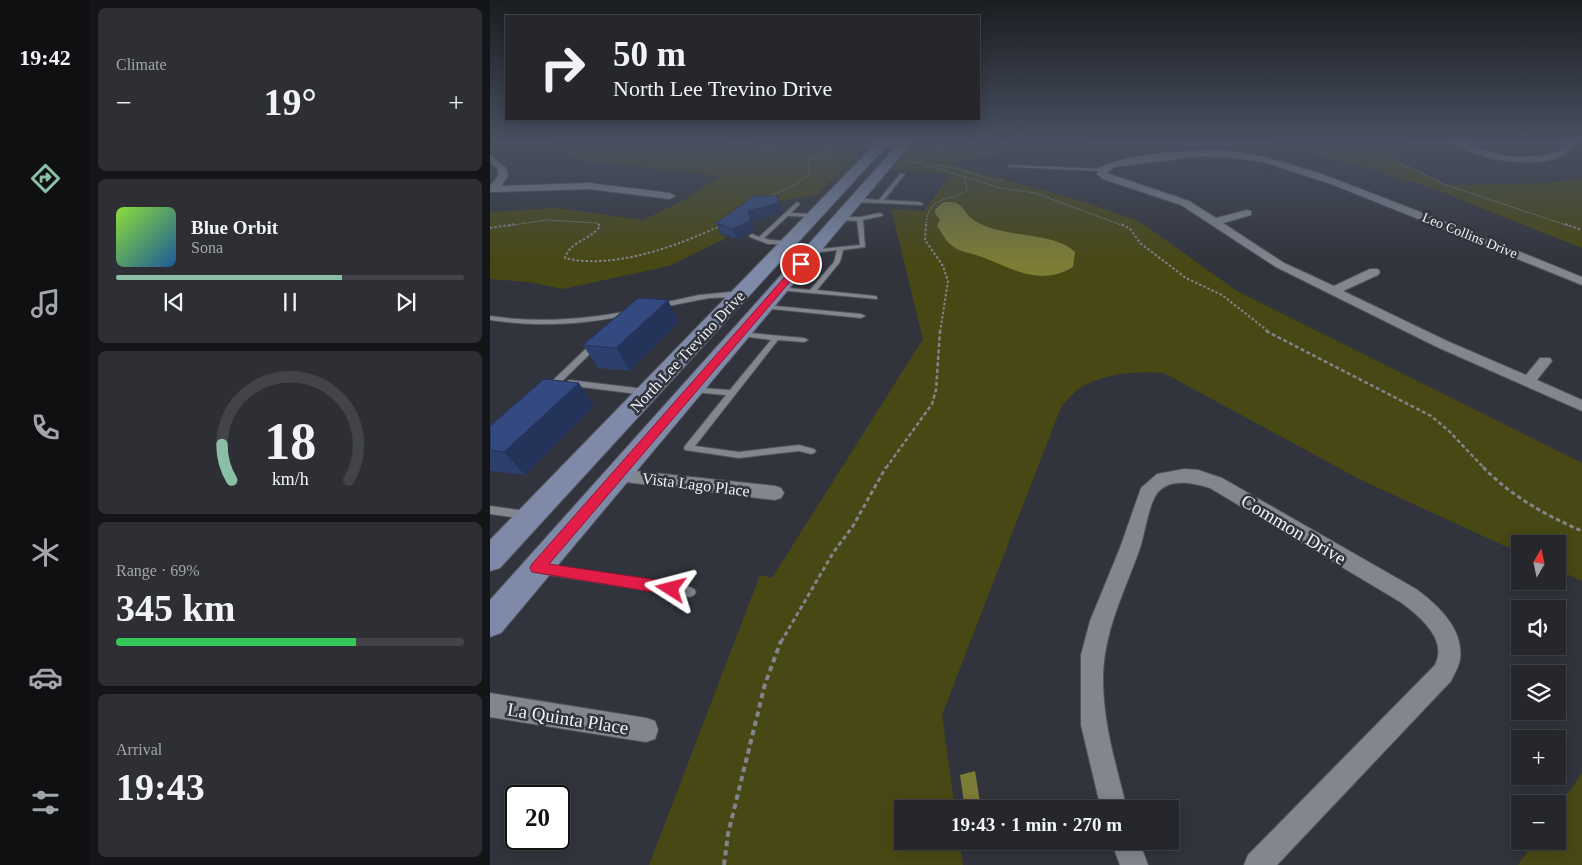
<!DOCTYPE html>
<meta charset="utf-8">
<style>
body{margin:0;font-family:"Times New Roman",serif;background:#2d2f35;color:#f1f3f6;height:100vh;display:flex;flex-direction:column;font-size:19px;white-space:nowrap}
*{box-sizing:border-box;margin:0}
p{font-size:16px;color:#a3a5aa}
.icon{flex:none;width:28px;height:28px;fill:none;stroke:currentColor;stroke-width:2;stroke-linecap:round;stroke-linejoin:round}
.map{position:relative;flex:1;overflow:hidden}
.panel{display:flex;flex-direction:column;gap:8px;padding:8px;background:#141519;width:400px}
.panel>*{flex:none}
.hud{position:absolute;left:15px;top:15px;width:475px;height:105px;border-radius:0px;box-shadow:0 2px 12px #0003,0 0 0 1px #424449;background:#25272d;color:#f1f3f6;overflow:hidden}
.needle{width:32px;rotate:9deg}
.buttons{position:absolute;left:1021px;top:535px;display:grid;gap:10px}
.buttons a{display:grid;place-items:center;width:55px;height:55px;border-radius:0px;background:#25272d;box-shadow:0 2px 12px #0003,0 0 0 1px #424449;font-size:25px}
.speed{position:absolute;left:15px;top:785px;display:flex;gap:10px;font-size:25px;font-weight:700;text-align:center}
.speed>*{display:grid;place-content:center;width:65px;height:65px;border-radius:50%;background:#25272d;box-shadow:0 2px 12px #0003,0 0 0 1px #424449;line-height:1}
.speed .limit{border:2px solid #111;border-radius:8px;background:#fff;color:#111}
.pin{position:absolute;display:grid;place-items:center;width:42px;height:42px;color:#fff;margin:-21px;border:2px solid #fff;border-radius:50%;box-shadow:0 1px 5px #0007}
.me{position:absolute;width:55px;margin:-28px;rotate:279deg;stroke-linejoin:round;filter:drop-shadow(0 0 4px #0008)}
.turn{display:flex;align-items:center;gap:18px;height:105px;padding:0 25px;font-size:22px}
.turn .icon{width:65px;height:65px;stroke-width:2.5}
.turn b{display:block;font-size:35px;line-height:42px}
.big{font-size:38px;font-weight:700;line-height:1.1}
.panel .card{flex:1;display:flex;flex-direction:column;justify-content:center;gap:8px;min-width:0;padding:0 18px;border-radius:8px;background:#2d2f35}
.panel .dial{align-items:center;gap:0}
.dial svg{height:130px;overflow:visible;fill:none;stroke:#424449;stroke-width:7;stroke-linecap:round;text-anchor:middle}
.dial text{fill:#f1f3f6;stroke:none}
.song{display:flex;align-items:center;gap:15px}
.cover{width:60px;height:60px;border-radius:8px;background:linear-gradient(135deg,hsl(90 70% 55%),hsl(210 70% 35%))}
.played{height:5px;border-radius:2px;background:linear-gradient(90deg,#8abfa5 65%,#424449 65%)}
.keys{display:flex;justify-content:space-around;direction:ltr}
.heat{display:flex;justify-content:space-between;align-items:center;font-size:28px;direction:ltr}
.charge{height:8px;border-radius:4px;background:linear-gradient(90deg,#34c759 69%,#424449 0)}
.trip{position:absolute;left:404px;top:800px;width:285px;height:50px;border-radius:0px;background:#25272d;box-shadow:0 2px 12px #0003,0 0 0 1px #424449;font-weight:700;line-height:50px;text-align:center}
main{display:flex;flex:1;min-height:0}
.dock{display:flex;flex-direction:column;width:90px;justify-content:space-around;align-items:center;background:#0f1012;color:#a3a5aa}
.dock .icon{width:35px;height:35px}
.dock .current{color:#8abfa5}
.dock b{font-size:22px;color:#f1f3f6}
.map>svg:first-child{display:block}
.green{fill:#484814}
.water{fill:#7d7d36}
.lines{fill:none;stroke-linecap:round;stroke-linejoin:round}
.lane-casing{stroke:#51535a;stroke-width:2}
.street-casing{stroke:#51535a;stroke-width:2}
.secondary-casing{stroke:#51535a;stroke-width:2}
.path-far4{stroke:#81848b;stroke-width:1;stroke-dasharray:2 1;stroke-linecap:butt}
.path-far3{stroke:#81848b;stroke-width:2;stroke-dasharray:2.5 2;stroke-linecap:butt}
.path-far2{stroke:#81848b;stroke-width:2.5;stroke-dasharray:4 2.5;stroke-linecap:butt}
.path-far1{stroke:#81848b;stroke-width:3;stroke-dasharray:4.5 3;stroke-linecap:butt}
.path{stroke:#81848b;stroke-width:4;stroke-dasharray:5.5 4;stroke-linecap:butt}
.lane{fill:#82868f;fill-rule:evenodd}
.street{fill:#82868f;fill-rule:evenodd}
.secondary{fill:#7e8aa7;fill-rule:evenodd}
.wall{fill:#2c3f6d}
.shaded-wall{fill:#243359}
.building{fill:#33497f;stroke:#243359}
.route{fill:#e11d48;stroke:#92132f}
.labels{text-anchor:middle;stroke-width:5;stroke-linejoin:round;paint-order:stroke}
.far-street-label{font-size:14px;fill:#eff1f6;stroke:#31343c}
.street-label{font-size:16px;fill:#eff1f6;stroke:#31343c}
.near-street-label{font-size:19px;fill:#eff1f6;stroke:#31343c}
</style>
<main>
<nav class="dock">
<b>19:42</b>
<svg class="icon current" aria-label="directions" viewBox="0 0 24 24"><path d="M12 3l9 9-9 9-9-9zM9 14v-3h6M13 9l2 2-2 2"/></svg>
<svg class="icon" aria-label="music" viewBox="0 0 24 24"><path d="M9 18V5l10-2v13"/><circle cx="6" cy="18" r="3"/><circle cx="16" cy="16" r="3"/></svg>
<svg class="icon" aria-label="phone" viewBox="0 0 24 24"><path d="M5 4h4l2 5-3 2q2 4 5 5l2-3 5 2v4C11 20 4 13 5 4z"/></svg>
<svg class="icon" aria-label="climate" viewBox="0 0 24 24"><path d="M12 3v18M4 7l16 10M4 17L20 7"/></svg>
<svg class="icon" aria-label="car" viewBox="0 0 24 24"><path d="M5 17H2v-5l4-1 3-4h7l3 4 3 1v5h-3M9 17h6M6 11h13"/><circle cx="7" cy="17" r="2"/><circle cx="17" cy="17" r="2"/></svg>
<svg class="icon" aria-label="filters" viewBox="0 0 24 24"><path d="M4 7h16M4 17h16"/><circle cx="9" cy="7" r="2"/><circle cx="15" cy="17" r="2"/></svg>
</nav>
<section class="panel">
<div class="card"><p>Climate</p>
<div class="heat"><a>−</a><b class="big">19°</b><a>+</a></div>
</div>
<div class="card">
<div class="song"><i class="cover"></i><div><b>Blue Orbit</b><p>Sona</p></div></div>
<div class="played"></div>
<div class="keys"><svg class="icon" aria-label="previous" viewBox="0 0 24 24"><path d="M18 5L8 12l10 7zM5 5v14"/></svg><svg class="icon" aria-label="pause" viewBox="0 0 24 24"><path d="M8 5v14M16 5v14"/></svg><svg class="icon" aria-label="next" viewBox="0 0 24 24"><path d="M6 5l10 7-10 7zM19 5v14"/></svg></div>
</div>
<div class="card dial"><svg viewBox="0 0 100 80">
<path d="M14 69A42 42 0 1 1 86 69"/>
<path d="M14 69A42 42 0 0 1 8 47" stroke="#8abfa5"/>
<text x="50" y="56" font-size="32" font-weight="700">18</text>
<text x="50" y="72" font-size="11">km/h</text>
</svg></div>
<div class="card"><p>Range · 69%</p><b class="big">345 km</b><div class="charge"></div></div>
<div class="card"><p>Arrival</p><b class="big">19:43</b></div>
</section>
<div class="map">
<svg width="1092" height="865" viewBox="0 0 1092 865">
<rect width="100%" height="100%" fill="#31343c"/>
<g class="green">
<path d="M59,142H381L327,195L268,204L228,232L236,238L179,266L73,289L39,282L0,279V212L68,208L153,220L194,200L230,176L89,160Z"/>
<path d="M423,142H600L521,151L458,164L592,201L649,221L747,291L1092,463V581L1068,570V544H1030V553L869,479L674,373C646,371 615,373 590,388C583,392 577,401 571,407L452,715L465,809H412V841H470L473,865H159L270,575L282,578L433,339L401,209L434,211L460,174L401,170Z"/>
<path d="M780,142H912L928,148L900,157L958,185L1056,183L1092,178V248L923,181L919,182L876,168Z"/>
<path d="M1092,773V865H1028L1045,841H1068V808Z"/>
</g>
<g class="water">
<path d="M454,202C473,201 470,207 481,218C485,222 493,225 498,227C523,237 565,233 585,252L583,267C549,287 524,269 492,257C482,253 468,252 460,244C455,240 451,231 447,226L450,220L445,213V209Z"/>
<path d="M485,771L491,809H475L470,775Z"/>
</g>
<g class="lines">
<defs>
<g id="lane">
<path d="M521,165L612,169L614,170L612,171L519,167V165Z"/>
<path d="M411,173L415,174L394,200L430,202L433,204L432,205L366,202L363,200L366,198L389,200Z"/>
<path d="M307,202L310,204L301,213L324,214L327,216L326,217L298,216L274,238C283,242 293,239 301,243L300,244H278L260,237L259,236L262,234L269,237Z"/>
<path d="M390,213L393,215L392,216L373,220L375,247L353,250L350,262L327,290L385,296L387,297V299L287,290V288L289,287L320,290L344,262L347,250L322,253L319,251L320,250L370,245L367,221L350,220L347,218L348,217H370Z"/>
<path d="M240,292L250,293L253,295L250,297L219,298L168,308L165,306L168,304L209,295Z"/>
<path d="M274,305L371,314L375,316L371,318L272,308L271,307Z"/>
<path d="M139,311L142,313L141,314C95,325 47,327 0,320V316C47,323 92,320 139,311Z"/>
<path d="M248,332L314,338L318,340L314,342L288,340L205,446L249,452L309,445L324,449L326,451L324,453L321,454L309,451L249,458L195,450L194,448L195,446L236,395L202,392L199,391L198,389L199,387L240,390L281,340L251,336H248Z"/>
<path d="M103,342H109L110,344L64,389H58L57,387L58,385Z"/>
<path d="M79,380L155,389L159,392L155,395L76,385L75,383Z"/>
<path d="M0,506L36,511L40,512L41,515L40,518L36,519L0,514Z"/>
<path d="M53,564L200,587L204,589L206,592L204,595L200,597L53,574L49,572L48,569L49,566Z"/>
</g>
<g id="street">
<path d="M963,142C978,141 990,149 1004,153C1020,158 1037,158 1054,155C1063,153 1073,151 1077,142H1085C1071,176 985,161 963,142Z"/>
<path d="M739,151L775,157L832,174L964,225L1092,277V285L844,185L774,162L739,157L710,156L624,167L617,173L699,201L726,218L757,210L761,211V215L733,223L794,263L844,286L880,269H888L890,272L888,275L853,291L957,341L1036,375L1050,358H1060L1062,361L1047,380L1092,400V411L947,347L786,267L691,205L613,179L607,174L609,168C641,152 703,150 739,151Z"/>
<path d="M0,155L16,168L18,176L11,186L99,183L180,193L185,196L180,199L99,189L0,192V186L8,176V169L0,162Z"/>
<path d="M127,469L285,486L291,488L294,493L291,498L285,500L127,481L121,480L118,475L121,470Z"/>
<path d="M694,469L708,470L732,478L926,589C948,605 974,629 970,659C969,667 964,674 961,681L787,865H754L758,855L945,665C958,639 930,617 912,603L720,488C704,483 682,478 669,491C659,501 655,533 650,548C635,591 613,632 613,679C613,724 626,765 637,809H611L591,725V655L600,621L630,548L651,488L667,474Z"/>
<path d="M0,693L156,718L165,721L168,730L165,739L156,742L0,717Z"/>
<path d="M621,841H649L658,865H630Z"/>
</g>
<g id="secondary">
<path d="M387,142H400L10,568L0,571V540Z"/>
<path d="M410,142H422L11,633L0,637V600Z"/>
</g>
</defs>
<use href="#lane" class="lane-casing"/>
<use href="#street" class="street-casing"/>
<use href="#secondary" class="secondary-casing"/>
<g class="path-far4">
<path d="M228,142L262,144"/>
<path d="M259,142L303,158L359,159"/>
<path d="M894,142L896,147L893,152L896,156L956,185L1079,226"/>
<path d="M338,158L339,151L350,142"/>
<path d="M416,162L430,163L511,188L545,193L634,226"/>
<path d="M430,163L438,155L461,144L471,142L502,145L525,142"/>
<path d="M440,164L460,167L507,181L515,178"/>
<path d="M279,197L306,184L320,173L319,160L339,151"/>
<path d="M17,226L56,220L107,223L110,226"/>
<path d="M436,226C437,196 457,202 477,191L475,176"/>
</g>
<g class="path-far3">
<path d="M108,224L110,226C101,240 80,241 75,258C123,270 187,246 230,226"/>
<path d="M436,224L435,240L453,266L458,281L450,332"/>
<path d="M632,224L641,230L650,243L696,278L732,295L779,332"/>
<path d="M1075,224L1092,230"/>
<path d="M0,228L26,224"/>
</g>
<g class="path-far2">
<path d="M776,331L941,416L959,431L994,468"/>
<path d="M396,468L442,404L446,390L450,331"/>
</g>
<g class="path-far1">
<path d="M993,467C1021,496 1055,515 1092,531"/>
<path d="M291,642L343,553L363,526L396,467"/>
</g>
<path class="path" d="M234,865L238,834L275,684L291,641"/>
<use href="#lane" class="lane"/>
<use href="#street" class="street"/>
<use href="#secondary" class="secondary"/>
</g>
<g class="wall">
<path d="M291,206V213L262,221L263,231L247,239L230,233L226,223Z"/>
<path d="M189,322L140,371L108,368L93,345Z"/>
<path d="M104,406L35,475L0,471V426Z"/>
</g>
<g class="shaded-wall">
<path d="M288,196L291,206V213L262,221L263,231L247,239L243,229L258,211Z"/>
<path d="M178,300L189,322L140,371L126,348Z"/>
<path d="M89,383L104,406L35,475L14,452Z"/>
</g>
<g class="building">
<path d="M264,196H288V203L258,211L260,221L243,229L226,223Z"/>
<path d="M148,298L178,300L126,348L93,345Z"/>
<path d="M54,379L89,383L14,452L0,450V426Z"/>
</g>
<linearGradient id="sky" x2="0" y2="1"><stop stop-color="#1b1d21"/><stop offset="0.54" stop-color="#485061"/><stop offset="1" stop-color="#485061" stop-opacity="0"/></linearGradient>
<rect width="1092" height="263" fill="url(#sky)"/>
<path class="route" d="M308,262L315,264L59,564L181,582L186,584L188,589L186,593L181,595L42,572L40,568L42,564Z"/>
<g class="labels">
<g class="far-street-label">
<text transform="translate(980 235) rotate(22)" y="5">Leo Collins Drive</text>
</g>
<g class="street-label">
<text transform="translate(197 351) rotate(-47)" y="6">North Lee Trevino Drive</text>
<text transform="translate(206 484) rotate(7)" y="6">Vista Lago Place</text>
</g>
<g class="near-street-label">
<text transform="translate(804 529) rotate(31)" y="7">Common Drive</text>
<text transform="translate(78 718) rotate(9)" y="7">La Quinta Place</text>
</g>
</g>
</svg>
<div class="buttons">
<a><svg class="needle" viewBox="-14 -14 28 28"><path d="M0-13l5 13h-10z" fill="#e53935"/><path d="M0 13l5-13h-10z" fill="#a3a5aa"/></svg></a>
<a><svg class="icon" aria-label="sound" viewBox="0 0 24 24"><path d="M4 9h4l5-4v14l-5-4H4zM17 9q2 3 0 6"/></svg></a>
<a><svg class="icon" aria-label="layers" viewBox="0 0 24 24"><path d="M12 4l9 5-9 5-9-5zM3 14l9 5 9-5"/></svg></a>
<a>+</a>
<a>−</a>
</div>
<div class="speed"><div class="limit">20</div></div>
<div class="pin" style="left:311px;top:264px;background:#d93025"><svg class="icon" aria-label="arrive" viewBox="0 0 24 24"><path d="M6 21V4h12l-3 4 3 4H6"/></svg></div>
<svg class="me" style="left:181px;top:589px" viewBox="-20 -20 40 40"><path d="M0-17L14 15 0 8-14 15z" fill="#e11d48" stroke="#fff" stroke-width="4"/></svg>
<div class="trip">19:43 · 1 min · 270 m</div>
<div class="hud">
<div class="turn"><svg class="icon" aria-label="right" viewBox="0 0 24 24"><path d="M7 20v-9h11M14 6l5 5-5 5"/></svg><div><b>50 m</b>North Lee Trevino Drive</div></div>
</div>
</div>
</main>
